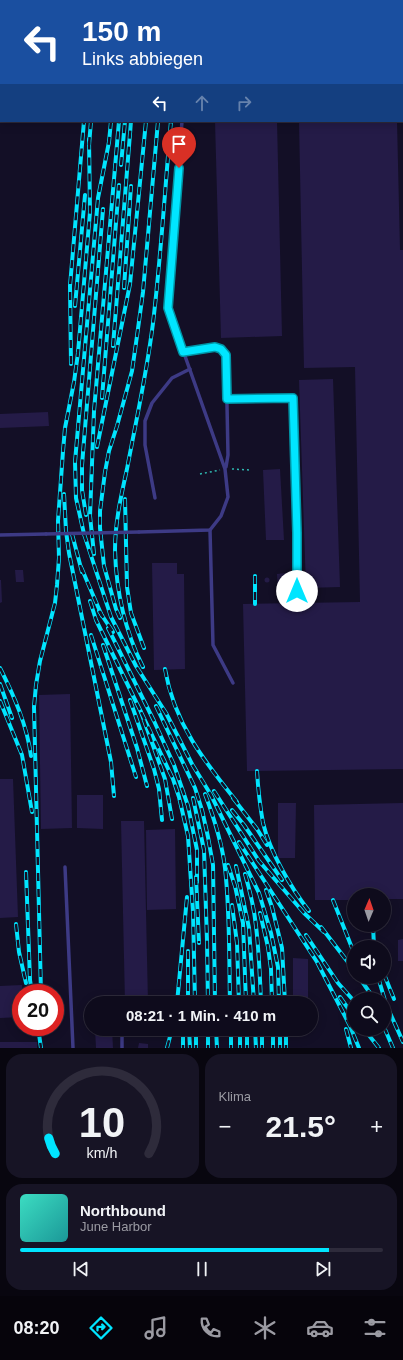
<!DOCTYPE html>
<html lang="de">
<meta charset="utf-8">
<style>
body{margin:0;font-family:Arial,sans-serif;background:#171425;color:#f1f3f6;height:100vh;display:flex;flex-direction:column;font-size:15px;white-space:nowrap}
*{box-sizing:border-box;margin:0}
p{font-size:13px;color:#9b9ba3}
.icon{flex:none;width:22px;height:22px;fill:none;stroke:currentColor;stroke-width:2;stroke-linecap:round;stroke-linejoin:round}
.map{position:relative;height:1048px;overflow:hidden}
.side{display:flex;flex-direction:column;gap:6px;padding:6px;background:#08060f;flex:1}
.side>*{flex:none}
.hud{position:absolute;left:0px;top:0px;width:403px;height:122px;box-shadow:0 2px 10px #0003,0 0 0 1px #2e2b3b;background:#1a4fa0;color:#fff;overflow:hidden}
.needle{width:26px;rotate:2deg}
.fabs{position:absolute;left:347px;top:888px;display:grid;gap:8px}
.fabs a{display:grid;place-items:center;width:44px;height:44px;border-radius:50%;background:#0e0b1c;box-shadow:0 2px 10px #0003,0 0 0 1px #2e2b3b;font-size:20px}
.speed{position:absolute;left:12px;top:984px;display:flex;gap:8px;font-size:20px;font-weight:700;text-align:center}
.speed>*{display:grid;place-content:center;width:52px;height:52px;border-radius:50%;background:#0e0b1c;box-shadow:0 2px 10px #0003,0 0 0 1px #2e2b3b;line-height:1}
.speed .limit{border:6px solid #d22;background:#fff;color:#111}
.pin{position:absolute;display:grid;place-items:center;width:34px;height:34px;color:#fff;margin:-41px -17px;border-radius:50% 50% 50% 0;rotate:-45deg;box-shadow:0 0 4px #0007}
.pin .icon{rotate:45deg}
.me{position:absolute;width:44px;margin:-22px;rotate:0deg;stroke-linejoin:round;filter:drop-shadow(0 0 3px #0008)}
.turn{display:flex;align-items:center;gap:14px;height:84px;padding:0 16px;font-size:18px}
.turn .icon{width:52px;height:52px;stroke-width:2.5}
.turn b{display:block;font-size:28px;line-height:34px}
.lanes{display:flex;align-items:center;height:38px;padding:0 16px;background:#0003;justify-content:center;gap:20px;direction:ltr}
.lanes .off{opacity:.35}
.big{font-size:30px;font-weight:600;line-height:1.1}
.side .card{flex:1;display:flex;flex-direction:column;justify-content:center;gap:6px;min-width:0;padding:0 14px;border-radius:16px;background:#171425}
.side .dial{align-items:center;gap:0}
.dial svg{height:104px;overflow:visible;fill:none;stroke:#2e2b3b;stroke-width:7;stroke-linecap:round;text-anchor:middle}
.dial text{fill:#f1f3f6;stroke:none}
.song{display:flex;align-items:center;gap:12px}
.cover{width:48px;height:48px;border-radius:6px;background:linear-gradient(135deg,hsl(170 70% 55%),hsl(180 70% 35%))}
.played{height:4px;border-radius:2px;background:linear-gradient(90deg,#00e5ff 85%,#2e2b3b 85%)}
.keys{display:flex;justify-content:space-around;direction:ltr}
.heat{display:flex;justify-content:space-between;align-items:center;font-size:22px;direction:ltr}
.side .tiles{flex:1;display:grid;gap:6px;grid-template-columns:1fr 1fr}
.card:last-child{grid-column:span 2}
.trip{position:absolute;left:84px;top:996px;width:234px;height:40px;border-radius:20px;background:#0e0b1c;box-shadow:0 2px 10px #0003,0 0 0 1px #2e2b3b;font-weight:600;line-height:40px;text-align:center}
.tab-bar{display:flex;height:64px;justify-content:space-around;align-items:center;background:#06040b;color:#9b9ba3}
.tab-bar .icon{width:28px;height:28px}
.tab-bar .current{color:#00e5ff}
.tab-bar b{font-size:18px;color:#f1f3f6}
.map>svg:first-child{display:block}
.building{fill:#241b47}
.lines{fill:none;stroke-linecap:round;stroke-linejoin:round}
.path{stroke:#2fb8b0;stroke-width:1.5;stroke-dasharray:2 3;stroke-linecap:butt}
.service{stroke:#3d3a85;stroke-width:3.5}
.rail-casing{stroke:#00e5ff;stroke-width:4}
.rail{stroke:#130f26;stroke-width:2.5;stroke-dasharray:8;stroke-linecap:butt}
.service-bridge{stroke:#3d3a85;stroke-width:3.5}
.route-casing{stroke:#0095a6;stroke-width:10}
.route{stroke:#00e5ff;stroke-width:7}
</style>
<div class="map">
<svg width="403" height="1048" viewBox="0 0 403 1048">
<rect width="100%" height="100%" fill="#130f26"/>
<g class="building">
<path d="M215,121H277L282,336L221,338Z"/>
<path d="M299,121H397L400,250H403V769L247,771L243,604L360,602L355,367L304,368Z"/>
<path d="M333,379L340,587L306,588L299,380Z"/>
<path d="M48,412L49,426L0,428V414Z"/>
<path d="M280,469L284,540H266L263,470Z"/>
<path d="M152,563H177V574H184L185,669L154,670Z"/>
<path d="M15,570H23L24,582H16Z"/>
<path d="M286,573V590L278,591L277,574Z"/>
<circle cx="267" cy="580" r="2.5"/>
<path d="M0,580H1L2,602L0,603Z"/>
<path d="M70,694L72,828L41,829L39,695Z"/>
<path d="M0,779H13L18,917L0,918Z"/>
<path d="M77,795H103V829L77,828Z"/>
<path d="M278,803H296L295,858H278Z"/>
<path d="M403,803V899H384V895H354V900H315L314,805Z"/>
<path d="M121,821H144L148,1003H125Z"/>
<path d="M175,829L176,909L147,910L146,830Z"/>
<path d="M403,939V961H398V940Z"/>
<path d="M293,958L308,959V1000H293Z"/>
<path d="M22,985L23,993H21V1017L0,1018V986Z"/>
<path d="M95,1029H112L113,1048H96Z"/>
<rect x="0" y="1042" width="37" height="6"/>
<path d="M139,1043L148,1044V1048H138Z"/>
</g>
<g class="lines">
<g class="path">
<path d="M232,469L250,470"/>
<path d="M200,474L220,470"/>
</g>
<g class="service">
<path d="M193,1V0"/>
<path d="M201,1L202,0"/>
<path d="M183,351L215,347L221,349L226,355L228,455L226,467"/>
<path d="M227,399L293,398L297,591"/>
<path d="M155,498L145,445V421L152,403L172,378L190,369"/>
<path d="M210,530L213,645L233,683"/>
<path d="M139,532L210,530L221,516L228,497L225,469L168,308L182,121"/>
<path d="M0,535L46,534"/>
<path d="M65,867L73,1048"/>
<path d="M122,1031V1048"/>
</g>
<defs>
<g id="rail">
<path d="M397,0V1"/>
<path d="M7,1L8,0"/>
<path d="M16,1L17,0"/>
<path d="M24,1L25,0"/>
<path d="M40,1L41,0"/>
<path d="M52,1V0"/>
<path d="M59,1L60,0"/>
<path d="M104,1V0"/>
<path d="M115,1V0"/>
<path d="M132,1V0"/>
<path d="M0,9L1,8"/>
<path d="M0,20L1,19"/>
<path d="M0,29L1,28"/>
<path d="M0,50L1,49"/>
<path d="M0,62L1,61"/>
<path d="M0,73L1,71"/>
<path d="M111,121L109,142L98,198L75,462L76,498L84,534L111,617L136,666L166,713L192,764L211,795L259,893L271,933L278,967L279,1003"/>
<path d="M89,145L91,121"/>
<path d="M121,165L125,121"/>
<path d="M124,288L131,186"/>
<path d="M75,306L85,195"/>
<path d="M113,346L131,121"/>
<path d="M71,364L70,286L84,121"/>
<path d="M102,398L119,185"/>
<path d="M97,447L130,284L146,121"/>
<path d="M64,494L66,531L69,553L111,762L114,796"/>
<path d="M125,499L127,587L131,613L144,648"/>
<path d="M86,515L82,490V465L103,209"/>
<path d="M72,534L82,572"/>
<path d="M94,554L90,516L94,411L119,121"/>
<path d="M81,567L102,616"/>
<path d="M255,576V604"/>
<path d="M90,601L96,620L141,712"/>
<path d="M99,611L113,632"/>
<path d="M120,618L116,609L104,566L100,528V511L105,472L109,451L117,426L132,371L137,336L143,292L158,121"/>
<path d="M108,628L154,721L174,765L188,806L197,850V882"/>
<path d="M91,635L136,777"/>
<path d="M103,645L137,748L147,786"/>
<path d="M143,667C125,631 116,589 115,550C115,522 121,496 127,469C136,421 147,372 153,323C161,256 165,188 171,121"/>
<path d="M0,668C14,696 27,725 31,756"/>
<path d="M165,669C174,723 204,761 237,802"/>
<path d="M0,684L12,718"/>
<path d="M130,700L154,769L159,789L162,820"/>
<path d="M0,701L22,755L32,812"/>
<path d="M156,706L195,788L202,810L208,837L213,865L215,1003"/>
<path d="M257,771C258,788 260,806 263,823C270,852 291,888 309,911"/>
<path d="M214,791L259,861L304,913L324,932"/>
<path d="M205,794C214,818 222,842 225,868C230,912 229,958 230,1003"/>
<path d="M193,798L204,850L207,941L208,1003"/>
<path d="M233,798L257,829L267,845"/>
<path d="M232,810L244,825L282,880"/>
<path d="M172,819L165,779L141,712L173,779L179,797L188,836L193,912L195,1003"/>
<path d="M239,842L317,962L350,1026L359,1048"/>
<path d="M228,865L235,886L243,923L246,1003"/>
<path d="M236,866L249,928L254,1003"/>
<path d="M26,872L30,980L32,993"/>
<path d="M245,874C250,891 254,908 256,926C259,951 260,977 261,1003"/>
<path d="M196,877L199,943"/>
<path d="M266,890L272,907L282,948L285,1003"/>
<path d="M333,900L354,953"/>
<path d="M232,905L237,943L239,1003"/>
<path d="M260,913L268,947L271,969L272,1003"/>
<path d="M16,924L19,952L26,983"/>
<path d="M373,925L374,947"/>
<path d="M321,927L354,970"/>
<path d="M306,935L338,983L354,1001"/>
<path d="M188,951V1003"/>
<path d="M384,974L394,999"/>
<path d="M359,977L374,999"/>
<path d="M378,977L386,1004L403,1042"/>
<path d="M41,993L34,707L36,685L40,661L55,603L57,585L59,558L58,521L63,451L65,428L74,382L78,353L90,212L89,139"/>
<path d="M340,997L354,1017"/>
<path d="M177,1003L187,897"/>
<path d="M38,1027L41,1048"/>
<path d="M384,1027L393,1048"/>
<path d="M183,1029V1048"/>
<path d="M189,1029L190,1048"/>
<path d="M196,1029V1048"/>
<path d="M208,1029V1048"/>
<path d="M216,1029L217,1048"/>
<path d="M231,1029V1048"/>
<path d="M240,1029V1048"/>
<path d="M247,1029V1048"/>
<path d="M255,1029L256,1048"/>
<path d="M262,1029V1048"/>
<path d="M273,1029V1048"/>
<path d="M280,1029V1048"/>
<path d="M286,1029V1048"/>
<path d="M346,1029L351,1048"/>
<path d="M364,1029L379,1048"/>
<path d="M167,1048L172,1029"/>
</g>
</defs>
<use href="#rail" class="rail-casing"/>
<use href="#rail" class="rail"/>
<path class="service-bridge" d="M46,534L139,532"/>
</g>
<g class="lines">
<defs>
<path id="route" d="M179,168L168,308L183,352L215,347L221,349L226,355L227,399L293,398L297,533V591"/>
</defs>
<use href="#route" class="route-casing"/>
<use href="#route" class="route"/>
</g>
</svg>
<div class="fabs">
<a><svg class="needle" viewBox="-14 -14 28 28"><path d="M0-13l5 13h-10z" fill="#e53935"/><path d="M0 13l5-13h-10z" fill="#9b9ba3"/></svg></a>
<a><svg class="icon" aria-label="sound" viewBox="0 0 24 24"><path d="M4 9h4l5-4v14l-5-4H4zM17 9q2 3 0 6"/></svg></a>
<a><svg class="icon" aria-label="search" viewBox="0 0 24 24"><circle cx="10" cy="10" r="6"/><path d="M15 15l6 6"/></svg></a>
</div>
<div class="speed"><div class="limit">20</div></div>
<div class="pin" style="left:179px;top:168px;background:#d93025"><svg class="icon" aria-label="arrive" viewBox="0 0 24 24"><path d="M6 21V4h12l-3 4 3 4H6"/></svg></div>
<svg class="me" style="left:297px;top:591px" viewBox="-20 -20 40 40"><circle r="19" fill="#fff"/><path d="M0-13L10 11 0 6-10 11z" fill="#00e5ff"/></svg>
<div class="trip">08:21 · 1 Min. · 410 m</div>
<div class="hud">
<div class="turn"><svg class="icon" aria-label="left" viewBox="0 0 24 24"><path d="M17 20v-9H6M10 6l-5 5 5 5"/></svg><div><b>150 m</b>Links abbiegen</div></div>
<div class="lanes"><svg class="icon" aria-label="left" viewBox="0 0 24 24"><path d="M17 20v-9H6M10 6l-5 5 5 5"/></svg><svg class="icon off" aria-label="ahead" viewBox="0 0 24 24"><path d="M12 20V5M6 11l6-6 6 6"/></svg><svg class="icon off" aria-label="right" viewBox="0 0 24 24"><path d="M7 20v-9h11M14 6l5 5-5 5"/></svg></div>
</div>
</div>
<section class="side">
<div class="tiles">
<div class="card dial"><svg viewBox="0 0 100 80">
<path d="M14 69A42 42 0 1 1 86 69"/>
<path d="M14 69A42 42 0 0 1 9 57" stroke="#00e5ff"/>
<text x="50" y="56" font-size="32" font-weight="700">10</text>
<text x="50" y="72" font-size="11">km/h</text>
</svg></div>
<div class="card"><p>Klima</p>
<div class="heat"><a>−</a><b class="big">21.5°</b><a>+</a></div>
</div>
<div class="card">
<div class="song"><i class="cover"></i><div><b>Northbound</b><p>June Harbor</p></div></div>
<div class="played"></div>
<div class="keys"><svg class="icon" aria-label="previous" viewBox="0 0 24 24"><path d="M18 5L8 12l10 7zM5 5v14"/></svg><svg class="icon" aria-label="pause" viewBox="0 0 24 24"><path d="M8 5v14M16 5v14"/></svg><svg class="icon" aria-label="next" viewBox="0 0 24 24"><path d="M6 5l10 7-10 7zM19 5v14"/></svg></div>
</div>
</div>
</section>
<nav class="tab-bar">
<b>08:20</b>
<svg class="icon current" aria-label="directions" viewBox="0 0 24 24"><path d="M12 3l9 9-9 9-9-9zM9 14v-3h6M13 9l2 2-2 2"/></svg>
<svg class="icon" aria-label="music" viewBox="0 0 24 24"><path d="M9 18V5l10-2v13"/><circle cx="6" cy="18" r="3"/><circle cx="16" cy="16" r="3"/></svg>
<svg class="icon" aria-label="phone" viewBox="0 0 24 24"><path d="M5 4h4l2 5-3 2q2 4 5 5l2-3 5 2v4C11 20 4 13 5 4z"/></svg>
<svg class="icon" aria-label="climate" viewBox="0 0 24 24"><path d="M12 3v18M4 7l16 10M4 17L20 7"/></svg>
<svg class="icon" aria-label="car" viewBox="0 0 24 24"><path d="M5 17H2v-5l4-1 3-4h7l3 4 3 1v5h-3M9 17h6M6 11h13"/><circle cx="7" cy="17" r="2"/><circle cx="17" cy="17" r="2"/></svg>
<svg class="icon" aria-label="filters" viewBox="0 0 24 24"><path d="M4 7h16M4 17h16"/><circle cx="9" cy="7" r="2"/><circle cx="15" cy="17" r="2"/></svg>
</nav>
